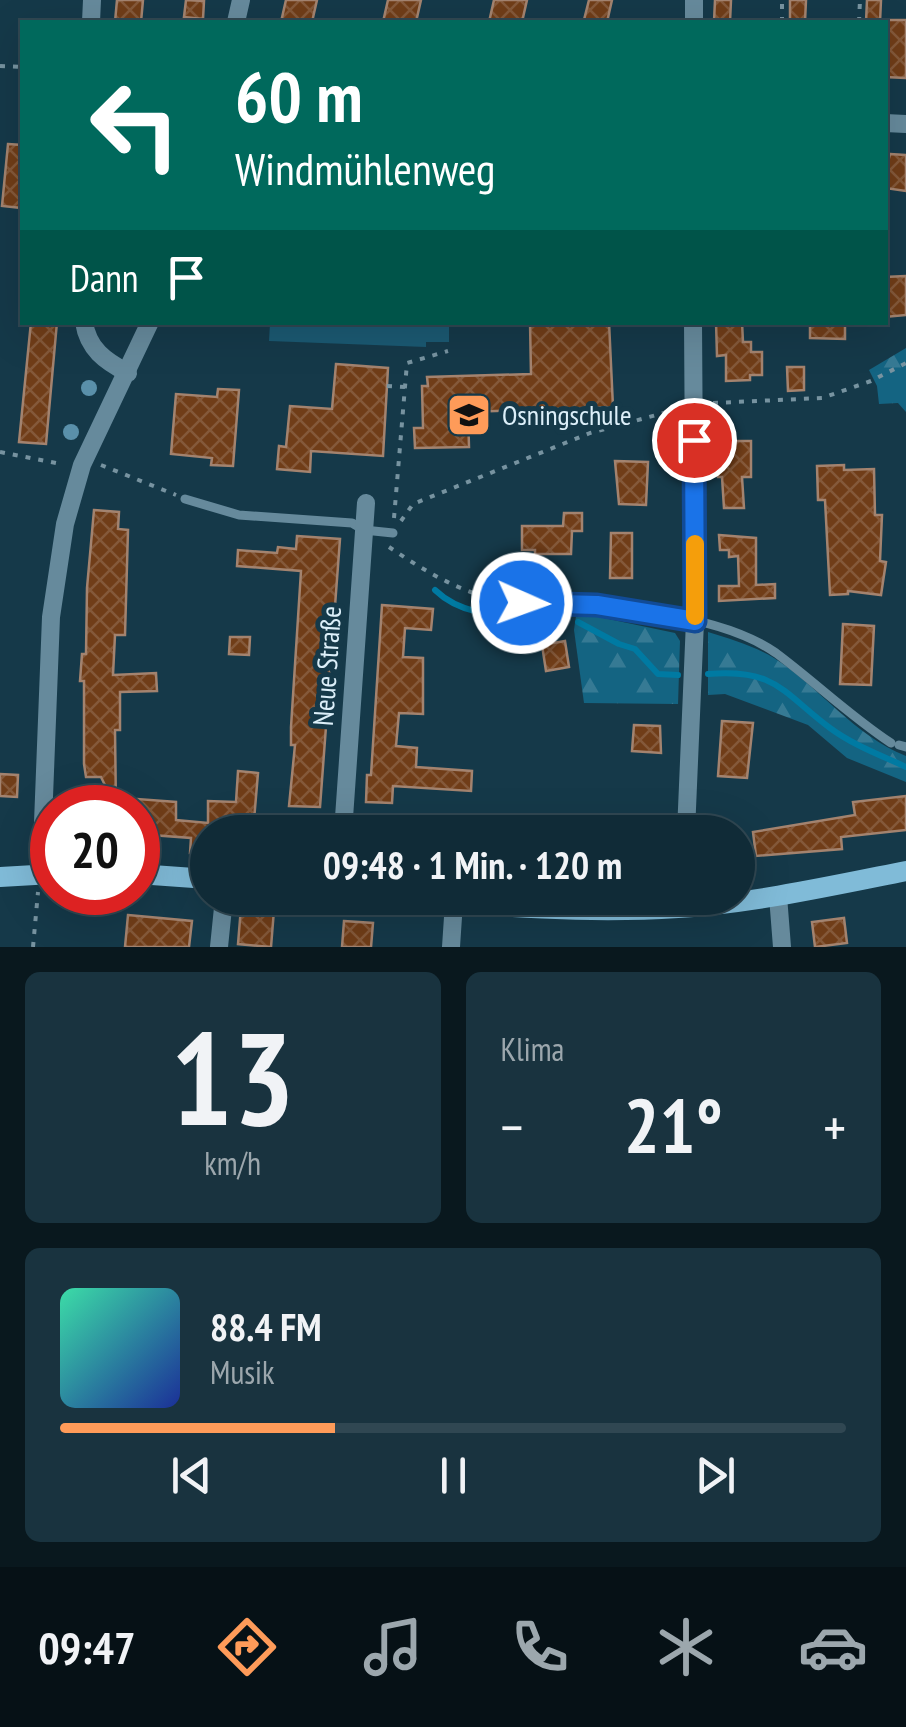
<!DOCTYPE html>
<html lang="de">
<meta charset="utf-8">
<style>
body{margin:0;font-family:"PT Sans Narrow",sans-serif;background:#19333f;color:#f1f3f6;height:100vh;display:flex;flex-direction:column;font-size:38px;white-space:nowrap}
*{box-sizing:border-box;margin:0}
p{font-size:32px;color:#9ca7ad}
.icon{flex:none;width:55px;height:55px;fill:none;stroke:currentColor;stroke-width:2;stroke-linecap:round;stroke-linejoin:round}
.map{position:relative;height:947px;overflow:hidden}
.drawer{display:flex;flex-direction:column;gap:25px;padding:25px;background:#09181e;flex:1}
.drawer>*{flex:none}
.guide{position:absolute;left:20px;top:20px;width:868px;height:305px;border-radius:0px;box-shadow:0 10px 40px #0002,0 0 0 2px #304752;background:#00695c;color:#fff;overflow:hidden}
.speed{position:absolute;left:30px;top:785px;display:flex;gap:20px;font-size:50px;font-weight:700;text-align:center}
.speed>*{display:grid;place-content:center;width:130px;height:130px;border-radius:50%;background:#102b37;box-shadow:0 10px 40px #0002,0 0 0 2px #304752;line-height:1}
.speed .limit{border:15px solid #d22;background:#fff;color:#111}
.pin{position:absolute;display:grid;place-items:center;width:85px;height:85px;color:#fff;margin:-42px;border:5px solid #fff;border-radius:50%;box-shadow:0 2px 10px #0007}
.me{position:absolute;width:110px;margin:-55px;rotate:92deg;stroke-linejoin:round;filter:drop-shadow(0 0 8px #0008)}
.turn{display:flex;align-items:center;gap:35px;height:210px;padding:0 50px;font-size:45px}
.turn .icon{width:130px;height:130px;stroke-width:2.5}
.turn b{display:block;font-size:70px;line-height:85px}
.then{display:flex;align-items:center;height:95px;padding:0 50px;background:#0003;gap:20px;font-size:38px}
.big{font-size:75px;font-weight:700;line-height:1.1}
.drawer .tile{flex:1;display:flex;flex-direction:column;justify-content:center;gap:15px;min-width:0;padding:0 35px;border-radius:15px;background:#19333f}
.drawer .dial{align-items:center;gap:0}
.dial b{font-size:130px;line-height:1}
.song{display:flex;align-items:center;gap:30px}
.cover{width:120px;height:120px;border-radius:15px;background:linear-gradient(135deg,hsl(160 70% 55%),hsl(230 70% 35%))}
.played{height:10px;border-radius:5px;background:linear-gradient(90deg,#fe9b59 35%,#304752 35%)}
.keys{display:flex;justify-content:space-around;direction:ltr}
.heat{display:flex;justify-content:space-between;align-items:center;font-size:55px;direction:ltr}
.drawer .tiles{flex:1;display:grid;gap:25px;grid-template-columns:1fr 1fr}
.tile:last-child{grid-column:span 2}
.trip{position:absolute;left:190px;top:815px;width:565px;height:100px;border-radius:50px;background:#102b37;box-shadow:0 10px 40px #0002,0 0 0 2px #304752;font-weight:700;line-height:100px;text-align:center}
.tabs{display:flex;height:160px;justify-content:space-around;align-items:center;background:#061116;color:#9ca7ad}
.tabs .icon{width:70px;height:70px}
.tabs .current{color:#fe9b59}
.tabs b{font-size:45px;color:#f1f3f6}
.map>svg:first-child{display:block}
.forest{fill:url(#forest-firs)}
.green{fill:#1b5972}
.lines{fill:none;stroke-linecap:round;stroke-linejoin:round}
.stream{stroke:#007aa2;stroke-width:6}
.building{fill:url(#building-cross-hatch);stroke:#a3836f;stroke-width:2.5}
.path{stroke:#7793a0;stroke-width:4;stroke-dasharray:5 8;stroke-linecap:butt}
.lane{stroke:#668a9c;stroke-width:9}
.street{stroke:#668a9c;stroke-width:18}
.secondary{stroke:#80bbd8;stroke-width:20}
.tree{fill:#5a90aa}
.route-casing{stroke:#114b97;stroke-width:25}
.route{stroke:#1a73e8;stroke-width:18}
.slow{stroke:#f59e0b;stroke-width:18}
.labels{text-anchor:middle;stroke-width:10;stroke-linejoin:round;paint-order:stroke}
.poi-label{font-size:28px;fill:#dceff9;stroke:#153949;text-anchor:start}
.street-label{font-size:28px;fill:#dceff9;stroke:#153949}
</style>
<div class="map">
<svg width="906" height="947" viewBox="0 0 906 947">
<defs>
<pattern id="forest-firs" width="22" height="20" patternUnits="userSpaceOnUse" patternTransform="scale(2.5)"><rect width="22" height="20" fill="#146482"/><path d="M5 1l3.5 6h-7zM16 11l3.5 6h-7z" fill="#367a94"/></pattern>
<pattern id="building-cross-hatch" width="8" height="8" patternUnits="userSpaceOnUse" patternTransform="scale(2.5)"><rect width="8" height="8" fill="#703d18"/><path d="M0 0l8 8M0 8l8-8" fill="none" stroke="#84593a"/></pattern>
</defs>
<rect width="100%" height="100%" fill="#153949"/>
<g class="forest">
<path d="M906,348V412L898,403L879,404L877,386L869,370Z"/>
<path d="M576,616H594L675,633L680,641L678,704L584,703L574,630Z"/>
<path d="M708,632C731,639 754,646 774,658C821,688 853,735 906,756V782L847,758L808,725L725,694L708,695Z"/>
</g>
<path class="green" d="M270,323H449V342H426V347L269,341Z"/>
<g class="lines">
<g class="stream">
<path d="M435,590C469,623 520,613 562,620"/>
<path d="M578,622L619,644L635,649L658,674L678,675"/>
<path d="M708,674C776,668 783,693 830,728C853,745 880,755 906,767"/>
</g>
</g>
<g class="building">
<path d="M117,0H143L141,22H115Z"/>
<path d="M186,0L204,1L203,19L184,17Z"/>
<path d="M286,0H317L312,22H281Z"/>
<path d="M388,0H421L416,22H383Z"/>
<path d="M494,0H527L522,22H489Z"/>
<path d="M589,0H612L607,22L584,20Z"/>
<path d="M715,0H731L730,22H714Z"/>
<path d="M790,0H806L805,22H790Z"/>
<path d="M867,0H881L880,22H866Z"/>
<path d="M885,20H906V78L885,77Z"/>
<path d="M8,144L22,145V208L2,206Z"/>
<path d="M890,154L906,155V191L885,188V157L889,158Z"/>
<path d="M906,276V315L885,317V277Z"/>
<path d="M31,322H57L46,444L19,442Z"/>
<path d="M530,322H609L613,407L468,412L469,447L415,448L414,428H423L422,386H428L427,377L531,374Z"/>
<path d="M716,322H742L743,342H751V352H762V375H750V380L726,381V355L717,356Z"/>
<path d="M810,322H845V339L810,338Z"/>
<path d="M336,364L388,368L383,456L311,451L310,472L277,469L279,446L286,447L290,406L332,409Z"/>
<path d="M787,367H804V390L788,391Z"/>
<path d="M218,389L239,390L233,466L211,465L212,458L171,454L176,394L217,397Z"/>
<path d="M718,441H751V477H742L744,508H724L722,477H718Z"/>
<path d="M615,461L648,462L646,505L619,504Z"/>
<path d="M844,465V470L874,469L875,515H882L880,561L886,562L881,595L848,591V594L830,595L825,500H818L817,466Z"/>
<path d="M94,510L119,512L118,529L128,530L125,635H115L113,675L156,673L157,691L120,692V730H115L116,808L101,777H86L84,764V681H80L82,654H86L87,588Z"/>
<path d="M564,513H582V531H572L571,554H535V550H522V526H563Z"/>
<path d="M611,533H632V578H610Z"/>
<path d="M719,535L756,538V585L775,584V598L719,601V586H739L738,556L729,557V550H720Z"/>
<path d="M297,536L340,539L320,807L289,806L295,745H291V727L301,571L237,566L238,550L277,553L278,547L296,549Z"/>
<path d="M382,605L433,609L431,630L405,628L403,657L423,658V714L399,713L396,746L417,748L416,767L472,771L471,791L393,786L392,803L366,802L367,775H371Z"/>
<path d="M843,624L874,626L871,685L840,684Z"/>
<path d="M230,637H250L249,655L229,654Z"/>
<path d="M565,641L569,667L546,671L542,645Z"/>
<path d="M722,721L753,723L747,778L718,776Z"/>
<path d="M634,725L660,726L661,753L632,751Z"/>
<path d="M238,771L258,773L253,832H208V854L190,853L191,838L138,834V799L176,802V820L208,823V801L236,802Z"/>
<path d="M0,774L18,775L17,797L0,796Z"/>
<path d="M906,796V830L841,837L842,849L756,856L753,832L855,815L853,802Z"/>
<path d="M241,907L274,910L271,947L238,944Z"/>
<path d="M128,915L192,921L189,947H125Z"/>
<path d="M844,918L847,943L815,947L812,922Z"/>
<path d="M344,921L373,923L371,947H342Z"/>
</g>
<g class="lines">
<g class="path">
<path d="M782,22V0"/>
<path d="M859,22L860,0"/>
<path d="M0,66L22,67"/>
<path d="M387,386L405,387"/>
<path d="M713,403L822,398L871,381L906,363"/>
<path d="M0,452L61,464"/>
<path d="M101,465L176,495"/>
<path d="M394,518L407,363L448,351"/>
<path d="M401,521L413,504L590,433L675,410"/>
<path d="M389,547C426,572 467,597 512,602"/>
<path d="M33,947L38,892"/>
</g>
<g class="lane">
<path d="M185,499L239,515L352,523L364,530L393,533"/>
<path d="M522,603C594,605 715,610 776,653C815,682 850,716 891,743"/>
<path d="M899,745L906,747"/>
</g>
<g class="street">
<path d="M694,0V22"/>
<path d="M91,22L92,0"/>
<path d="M236,22L241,0"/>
<path d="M885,123L906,124"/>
<path d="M84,322C88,349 105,361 128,373"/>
<path d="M343,832L366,503"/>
<path d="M686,832L695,621L693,322"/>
<path d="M41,874L51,617L65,524L82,465L150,322"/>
<path d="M778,896L782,947"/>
<path d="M219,947L224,898"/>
<path d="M451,947L454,902"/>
</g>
<g class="secondary">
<path d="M138,874L208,879"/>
<path d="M0,877L52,874"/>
<path d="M408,898C497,907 588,914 678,908C754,903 831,886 906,871"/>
</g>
</g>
<g class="tree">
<circle cx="89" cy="388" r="8"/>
<circle cx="71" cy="432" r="8"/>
</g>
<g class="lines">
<defs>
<path id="route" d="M522,603L597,605L695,621L694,440"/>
</defs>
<use href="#route" class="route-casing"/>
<use href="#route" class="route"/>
<path class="slow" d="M695,544V616"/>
</g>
<defs>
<symbol id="school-square" viewBox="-11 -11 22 22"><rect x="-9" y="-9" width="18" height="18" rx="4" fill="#fe9b59" stroke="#153949"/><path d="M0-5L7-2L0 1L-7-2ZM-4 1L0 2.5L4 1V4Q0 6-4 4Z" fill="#111"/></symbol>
</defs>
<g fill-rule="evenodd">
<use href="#school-square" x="444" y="390" width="50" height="50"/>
</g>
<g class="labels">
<g class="poi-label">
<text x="502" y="425">Osningschule</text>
</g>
<g class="street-label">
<text transform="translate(327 666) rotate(-86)" y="10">Neue Straße</text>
</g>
</g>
</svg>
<div class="speed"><div class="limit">20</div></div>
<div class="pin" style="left:694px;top:440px;background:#d93025"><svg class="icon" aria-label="arrive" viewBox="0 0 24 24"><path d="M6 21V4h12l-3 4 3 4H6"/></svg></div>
<svg class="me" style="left:522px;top:603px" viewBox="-20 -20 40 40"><circle r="17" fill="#1a73e8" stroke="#fff" stroke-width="3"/><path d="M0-11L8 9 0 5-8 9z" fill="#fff"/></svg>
<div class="trip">09:48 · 1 Min. · 120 m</div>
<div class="guide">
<div class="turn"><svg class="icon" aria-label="left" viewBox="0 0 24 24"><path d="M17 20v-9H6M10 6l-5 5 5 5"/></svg><div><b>60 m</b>Windmühlenweg</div></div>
<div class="then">Dann<svg class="icon" aria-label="arrive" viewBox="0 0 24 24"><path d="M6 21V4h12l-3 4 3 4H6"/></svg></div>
</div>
</div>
<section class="drawer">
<div class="tiles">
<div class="tile dial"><b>13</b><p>km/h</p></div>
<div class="tile"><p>Klima</p>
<div class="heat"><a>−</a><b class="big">21°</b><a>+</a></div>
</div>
<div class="tile">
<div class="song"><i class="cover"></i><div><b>88.4 FM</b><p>Musik</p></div></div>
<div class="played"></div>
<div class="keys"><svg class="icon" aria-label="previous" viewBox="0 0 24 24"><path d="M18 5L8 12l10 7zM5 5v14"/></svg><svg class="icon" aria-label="pause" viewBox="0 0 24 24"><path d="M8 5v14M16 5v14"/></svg><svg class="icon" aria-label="next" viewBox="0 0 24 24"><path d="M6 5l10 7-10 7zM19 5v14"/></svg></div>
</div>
</div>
</section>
<nav class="tabs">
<b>09:47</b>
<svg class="icon current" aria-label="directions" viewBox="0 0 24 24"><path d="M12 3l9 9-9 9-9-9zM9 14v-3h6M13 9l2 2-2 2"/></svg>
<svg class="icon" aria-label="music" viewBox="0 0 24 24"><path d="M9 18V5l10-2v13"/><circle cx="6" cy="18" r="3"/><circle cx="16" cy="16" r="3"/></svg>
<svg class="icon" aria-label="phone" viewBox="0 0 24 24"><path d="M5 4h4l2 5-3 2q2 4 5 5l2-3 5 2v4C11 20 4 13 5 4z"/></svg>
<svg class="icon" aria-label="climate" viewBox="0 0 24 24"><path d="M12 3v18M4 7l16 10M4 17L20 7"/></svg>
<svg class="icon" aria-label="car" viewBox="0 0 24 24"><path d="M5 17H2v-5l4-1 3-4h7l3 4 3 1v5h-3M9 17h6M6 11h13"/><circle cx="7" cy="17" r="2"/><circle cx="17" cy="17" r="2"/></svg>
</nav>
